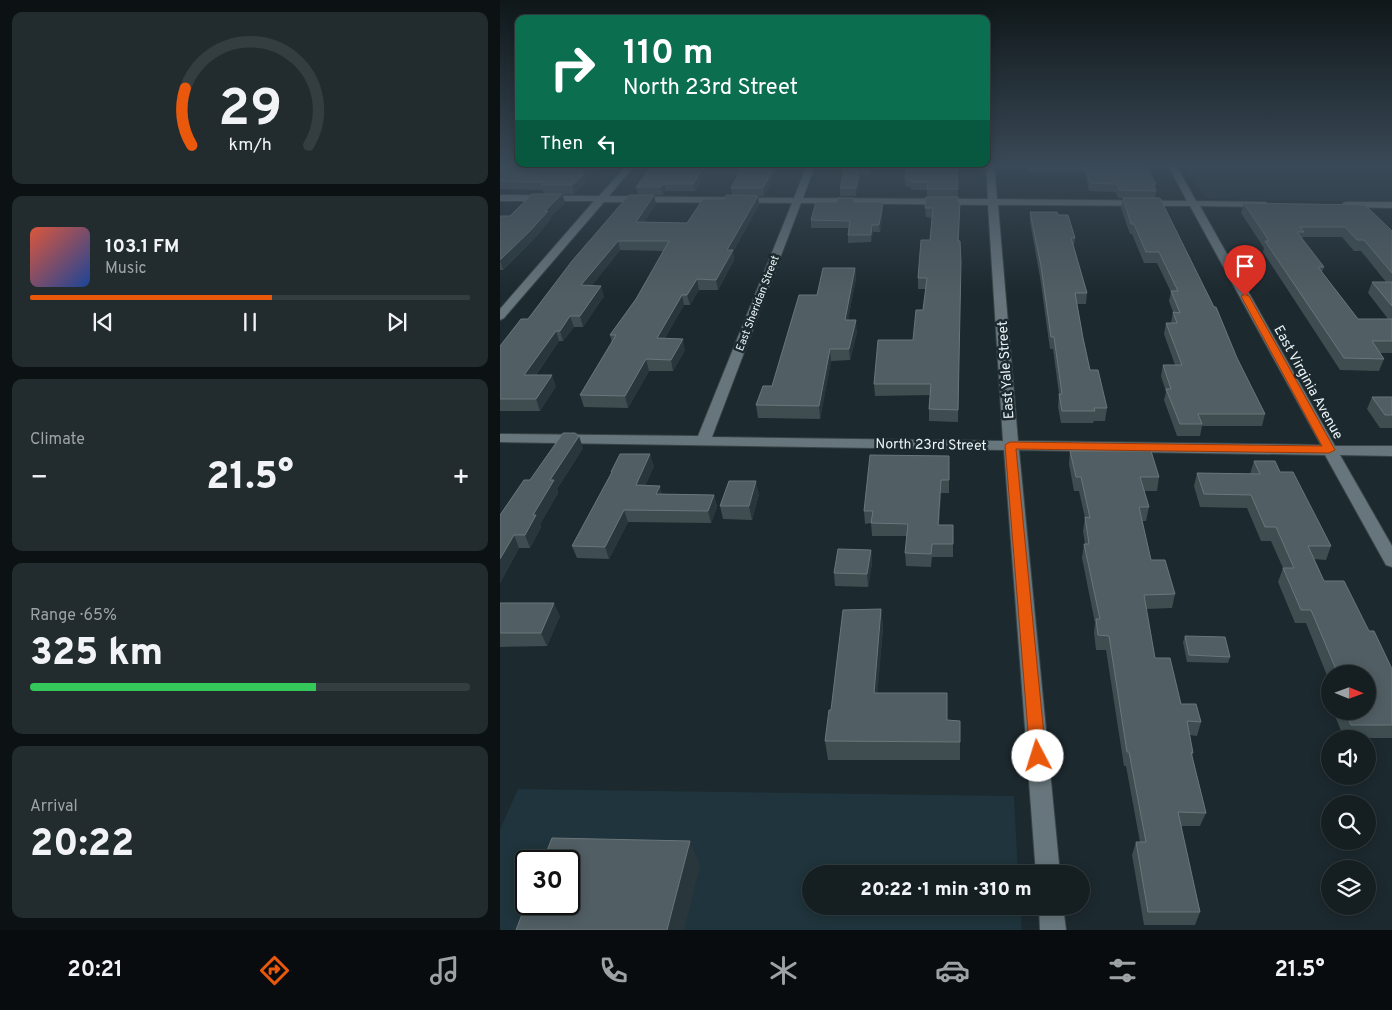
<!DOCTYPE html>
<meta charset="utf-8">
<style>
body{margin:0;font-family:Overpass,sans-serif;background:#222c2f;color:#f1f3f6;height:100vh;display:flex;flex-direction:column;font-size:19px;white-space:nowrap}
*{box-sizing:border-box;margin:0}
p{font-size:16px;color:#9da2a5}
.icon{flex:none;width:28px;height:28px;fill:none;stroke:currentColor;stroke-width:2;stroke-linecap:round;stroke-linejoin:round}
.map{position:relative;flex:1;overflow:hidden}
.drawer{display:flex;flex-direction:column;gap:12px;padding:12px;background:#0c1113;width:500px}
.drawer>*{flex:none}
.hud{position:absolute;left:15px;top:15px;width:475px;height:152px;border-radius:10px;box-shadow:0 2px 12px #0003,0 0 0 1px #343d40;background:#0b6e4f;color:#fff;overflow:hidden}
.needle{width:32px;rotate:91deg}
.buttons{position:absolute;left:821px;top:665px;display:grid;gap:10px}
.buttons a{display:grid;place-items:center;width:55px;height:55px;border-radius:50%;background:#151f22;box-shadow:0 2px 12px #0003,0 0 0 1px #343d40;font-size:25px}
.speed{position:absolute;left:15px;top:850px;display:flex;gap:10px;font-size:25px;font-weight:700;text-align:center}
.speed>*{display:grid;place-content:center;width:65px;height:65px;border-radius:50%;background:#151f22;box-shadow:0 2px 12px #0003,0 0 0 1px #343d40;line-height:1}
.speed .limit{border:2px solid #111;border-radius:8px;background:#fff;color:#111}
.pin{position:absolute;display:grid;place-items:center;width:42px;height:42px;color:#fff;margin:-51px -21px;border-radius:50% 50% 50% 0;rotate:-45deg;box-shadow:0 0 5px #0007}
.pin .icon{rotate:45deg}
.me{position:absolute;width:55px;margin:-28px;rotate:355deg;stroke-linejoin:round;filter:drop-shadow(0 0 4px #0008)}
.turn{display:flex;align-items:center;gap:18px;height:105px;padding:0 25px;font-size:22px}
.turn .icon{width:65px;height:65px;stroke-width:2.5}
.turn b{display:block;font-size:35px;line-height:42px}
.then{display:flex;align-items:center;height:48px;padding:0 25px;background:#0003;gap:10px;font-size:19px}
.big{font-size:38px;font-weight:800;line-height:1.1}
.drawer .tile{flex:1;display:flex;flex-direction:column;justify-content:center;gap:8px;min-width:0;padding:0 18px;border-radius:10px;background:#222c2f}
.drawer .dial{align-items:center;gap:0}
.dial svg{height:130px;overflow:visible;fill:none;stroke:#343d40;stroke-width:7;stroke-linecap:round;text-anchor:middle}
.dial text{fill:#f1f3f6;stroke:none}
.song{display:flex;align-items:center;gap:15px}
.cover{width:60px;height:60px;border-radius:8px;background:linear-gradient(135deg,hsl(10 70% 55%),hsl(220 70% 35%))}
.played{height:5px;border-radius:2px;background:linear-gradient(90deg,#ea580c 55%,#343d40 55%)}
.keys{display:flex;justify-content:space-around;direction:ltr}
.heat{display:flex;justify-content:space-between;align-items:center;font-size:28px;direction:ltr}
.charge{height:8px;border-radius:4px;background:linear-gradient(90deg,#34c759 65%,#343d40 0)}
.trip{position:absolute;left:302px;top:865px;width:288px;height:50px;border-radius:25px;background:#151f22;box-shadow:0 2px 12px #0003,0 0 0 1px #343d40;font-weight:800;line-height:50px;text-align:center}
.tabs{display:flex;height:80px;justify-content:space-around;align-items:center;background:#080c0e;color:#9da2a5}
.tabs .icon{width:35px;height:35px}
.tabs .current{color:#ea580c}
.tabs b{font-size:22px;color:#f1f3f6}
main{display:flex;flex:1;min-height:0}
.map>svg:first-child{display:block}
.built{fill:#1f343c;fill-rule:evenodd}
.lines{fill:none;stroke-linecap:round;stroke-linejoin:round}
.minor-casing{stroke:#384447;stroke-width:2}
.minor{fill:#67767c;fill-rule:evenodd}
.wall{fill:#3f4d51;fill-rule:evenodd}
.shaded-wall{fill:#29373c}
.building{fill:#515e63;stroke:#69767a}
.route{fill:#ea580c;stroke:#983908}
.labels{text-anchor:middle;stroke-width:5;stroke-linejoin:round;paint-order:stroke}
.far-street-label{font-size:11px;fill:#eaf3f6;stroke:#1c292e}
.street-label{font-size:14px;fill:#eaf3f6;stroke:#1c292e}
</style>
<main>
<section class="drawer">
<div class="tile dial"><svg viewBox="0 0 100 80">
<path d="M14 69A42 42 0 1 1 86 69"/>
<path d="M14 69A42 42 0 0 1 10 34" stroke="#ea580c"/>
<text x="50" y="56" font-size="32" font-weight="700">29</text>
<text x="50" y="72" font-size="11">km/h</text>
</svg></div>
<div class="tile">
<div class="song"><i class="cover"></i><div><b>103.1 FM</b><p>Music</p></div></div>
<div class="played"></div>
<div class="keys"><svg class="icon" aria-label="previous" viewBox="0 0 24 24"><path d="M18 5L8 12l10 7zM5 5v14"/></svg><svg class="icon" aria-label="pause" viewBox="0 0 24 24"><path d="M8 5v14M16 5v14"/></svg><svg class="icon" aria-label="next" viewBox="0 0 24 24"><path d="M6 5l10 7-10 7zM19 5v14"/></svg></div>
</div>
<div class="tile"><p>Climate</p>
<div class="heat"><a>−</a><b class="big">21.5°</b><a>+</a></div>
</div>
<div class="tile"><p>Range · 65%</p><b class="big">325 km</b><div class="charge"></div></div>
<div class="tile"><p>Arrival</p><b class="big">20:22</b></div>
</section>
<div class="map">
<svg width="892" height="930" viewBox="0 0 892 930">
<rect width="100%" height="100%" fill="#1c292e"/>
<g class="built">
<path d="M685,165H892V202L710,199L705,197Z"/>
<path d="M18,789L514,796L518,874H311V906H520L522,930H0V829ZM26,861H69V904H26Z"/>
</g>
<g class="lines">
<defs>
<g id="minor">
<path d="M127,165H135L109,196L294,198L307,165H315L303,198L488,199L486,165H494L497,199L687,201L668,165H676L696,201L766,202V206L763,207L700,206L835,446H892V456L840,455L892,546V567L886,565L825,455L519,450L560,874H536L504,450L0,442V434L198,436L292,203L104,202L4,318L0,320V309L94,201H0V195L99,196ZM301,203L488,205L503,441L212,437ZM498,205L690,206L821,445L518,441Z"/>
<path d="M846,202H892V208L843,207V203Z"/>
<path d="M539,906H563L566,930H540Z"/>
</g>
</defs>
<use href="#minor" class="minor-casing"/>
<use href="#minor" class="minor"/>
</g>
<g class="wall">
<path d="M0,165H99L85,179L86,182L74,194H44L43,190L1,189L0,190Z"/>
<path d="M153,165H280L264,196H258L259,205L233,252L234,260L218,290H199L190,305H184L165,338L185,350L173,371H149L128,408L84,407L80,395L112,342L110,335L136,299L164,251L120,250L92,285L104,296L83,327H74L63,341H59L36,375L56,386L40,411H0V346L28,319L156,204L144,222L187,223L224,199L232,195L231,188L238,175H204L195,191H166L163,195L138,194L136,187L148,172V170Z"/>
<path d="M342,165H372L370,175H361L356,196H340V188L343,175H341V167Z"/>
<path d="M457,165L458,197H427V190H411V187L405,186V179Z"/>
<path d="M526,165H632L633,167L656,184L655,188L656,191L655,198L765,414L762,426H702L700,436H677L664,400L666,392L661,376L663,365H675L664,334L666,323H671L673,312L669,301L671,292L657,263H644L632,234H630L621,208L623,198H618L616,192L589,191L585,172H528Z"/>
<path d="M62,194L65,203L50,217L51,219L33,240L3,270H0V216H10Z"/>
<path d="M354,198V202H383V209L380,232H373L371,242L348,243V235L349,228H311V220L337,202Z"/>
<path d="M458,202H460L459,241H460L458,422L429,421V409L430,395L375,396L374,384L413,340L423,310L426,289H418V278L430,240L432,218L426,217L425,208Z"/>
<path d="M744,203L892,231V353H880L884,359L879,371L840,370L763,252L764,248L741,213ZM803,237H842L854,251H861L886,282H872L868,293L888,319H858L822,272L824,267L802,239Z"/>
<path d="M530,212L558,215L575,238L574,246L587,293L586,304H577L583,338L590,370L607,408L605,421H594L593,423H561L558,407L559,394L553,349H550L540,277L530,222Z"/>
<path d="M355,268L356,278L348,320L357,332L350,360L331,361L320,419L258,418L256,405L272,386L317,295Z"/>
<path d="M872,397H892V428H880L867,409Z"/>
<path d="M83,448L57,489L58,493L40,524L41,527L30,548H19L0,583V515L30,480Z"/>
<path d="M570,451L659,477L657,491H644L649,507L646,521H642L651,560L675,594L672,608L646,609L655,658L681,704L701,722L697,736L690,735L693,753L692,757L706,813L700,826H681L700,912L695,925H644L632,855L636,842H640L626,766H624L606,650H596L594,633L595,623L582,558L584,544H585L583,531L585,518L579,491H574L569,464Z"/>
<path d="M449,456V493H441L439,525H453V557H432L431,567L406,566L405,553L407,536H372L371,523L365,524L364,511Z"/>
<path d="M754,461L780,472L831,546L826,560L814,559L824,581L869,631L892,669V738H844L833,711H868V674H830V683L806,623H795L778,582L783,568L771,541H761L747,508L700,507L694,486L697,473L750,474Z"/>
<path d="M154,466L145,486L162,494L214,495L217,507L211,523L128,522L109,559L77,558L72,546L111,474V472Z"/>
<path d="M259,494L252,520L223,519L220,506Z"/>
<path d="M371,550L372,563L368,587L335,586L334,573Z"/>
<path d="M0,603L60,616L47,646L0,647Z"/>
<path d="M381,609L383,628L377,693L447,720L460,721V760H328L325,741L331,710Z"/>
<path d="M685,636L730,657L728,663L687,662L683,642Z"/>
<path d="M830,689V704L827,696Z"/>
</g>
<g class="shaded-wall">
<path d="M89,165H99L85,179L86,182L74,194L72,185L79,174Z"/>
<path d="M276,165H280L264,196L263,188Z"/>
<path d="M370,165H372L370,175L369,167Z"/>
<path d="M360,167L361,175L356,196V188Z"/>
<path d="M203,168L204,175L195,191L193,184Z"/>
<path d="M164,184L166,191L163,195L161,187Z"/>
<path d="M62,194L65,203L50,217L51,219L33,240L3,270L0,260L45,211Z"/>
<path d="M154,195L156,204L138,232L136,222Z"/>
<path d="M258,196L259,205L233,252L234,260L218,290L216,280L227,250Z"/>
<path d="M383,202V209L380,232L379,225Z"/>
<path d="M372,225L373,232L371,242V235Z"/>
<path d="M118,241L120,250L84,296L81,285Z"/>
<path d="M355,268L356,278L346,331L345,320Z"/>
<path d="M197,279L199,290L190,305L187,295Z"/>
<path d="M101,286L104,296L83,327L80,316Z"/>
<path d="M182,295L184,305L159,349L157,338Z"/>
<path d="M70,316L74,327L63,341L60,331Z"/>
<path d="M356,320L357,332L350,360L349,349Z"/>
<path d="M56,331L59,341L28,386L24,375Z"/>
<path d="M183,339L185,350L173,371L171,360Z"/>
<path d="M330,349L331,361L320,419L319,406Z"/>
<path d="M146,359L149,371L128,408L125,396Z"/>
<path d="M52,375L56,386L40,411L36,399Z"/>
<path d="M79,436L83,448L57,489L58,493L40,524L41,527L30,548L25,535L33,515L50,480Z"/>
<path d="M150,454L154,466L140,497L136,485Z"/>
<path d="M441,480V493L438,537V525Z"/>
<path d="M256,481L259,494L252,520L249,506Z"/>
<path d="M160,486L163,498L156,494Z"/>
<path d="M214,495L217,507L211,523L208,511Z"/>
<path d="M124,510L128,522L109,559L105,547Z"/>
<path d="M14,535L19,548L0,583V559Z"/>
<path d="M371,550L372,563L368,587L367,574Z"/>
<path d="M54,603L60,616L47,646L41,633Z"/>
<path d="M381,609L383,628L376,711L374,693Z"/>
<path d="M190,841L200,866L184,930H167Z"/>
</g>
<g class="building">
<path d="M0,165H89L79,174H84L72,185H41L45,182L0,181Z"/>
<path d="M153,165H276L263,188H231L242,168H203L193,184H164L161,187H136L149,170H148Z"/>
<path d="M342,165H370L369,167H360L356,188H340L345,167H341Z"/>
<path d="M406,165H457L458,189H427L428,182H411V180L405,179Z"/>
<path d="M585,165H632L633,167H646L656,184H653L656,191L619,190L617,184L590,183Z"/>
<path d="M32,194H62L45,211H48L30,231L0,260V216H10Z"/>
<path d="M129,195H154L136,222L187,223L203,199H224L226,195L258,196L227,250H233L216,280L197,279L187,295H182L157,338L183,339L171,360L146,359L125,396L80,395L116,335H110L136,299L169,241H118L81,285L101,286L80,316H70L60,331H56L24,375H52L36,399H0V346L21,319H28L72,261Z"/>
<path d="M426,197H458V202H460L458,241H460L461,262L458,410L429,409L431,384H374L378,340H413L416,310H423L427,278H418L421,240H430L433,208H425Z"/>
<path d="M338,198H354L353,202H383L379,225H372L371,235H348L350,221L311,220L316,202H337Z"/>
<path d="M623,198H660L714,307H716L737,358L765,414H698L702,424H680L666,389H671L663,365H682L666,323H677L673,312L680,313L671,291H678L659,252H646L634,224H631Z"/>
<path d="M744,203L865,205L892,231V273L864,240H857L845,227H800L804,232H797L824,267H818L858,319H892V341H872L884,359L844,358L765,241H769Z"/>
<path d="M530,212H557L558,215H568L575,238H571L587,293H575L583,338L590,370H598L607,408H594L595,411H562L559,394H562L554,337H551L541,266Z"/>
<path d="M323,268H355L345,320H356L349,349H330L319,406L256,405L263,386H272L299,295H317Z"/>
<path d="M872,282H892V306Z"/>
<path d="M872,397H892V415H885Z"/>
<path d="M63,433H75L79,436L50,480H54L33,515H36L25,535H14L0,559V515L24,480H30Z"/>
<path d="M570,451H651L659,477H640L649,507H639L651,560H665L675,594L644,595L655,658H670L681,704H696L701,722L687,721L693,753L691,752L706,813L678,812L700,912H648L636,842H646L629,752H627L609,636L598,635L596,619H600L584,544H589L585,517L590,518L581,477H576Z"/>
<path d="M120,454H150L136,485L160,486L156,494L214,495L208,511L124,510L105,547L72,546L112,472H111Z"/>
<path d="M370,455L449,456V480H441L438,525H453V544H432L431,554L405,553L408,524L371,523L373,511H364Z"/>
<path d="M754,461H775L780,472H793L831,546H808L824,581H844L869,631H874L892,669V725H851L845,711H868V674H838L811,610H801L783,568H794L776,527H765L751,495L704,494L697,473L760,474Z"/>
<path d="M229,481H256L249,506H220Z"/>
<path d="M338,549L371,550L367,574L334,573Z"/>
<path d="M0,603H54L41,633H0Z"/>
<path d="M381,609L374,693H447V720L460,721V742L325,741L329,710H331L343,610Z"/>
<path d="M685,636L725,637L730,657L689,655Z"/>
<path d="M52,838L190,841L167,930H16L26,904H69V861H43Z"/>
</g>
<linearGradient id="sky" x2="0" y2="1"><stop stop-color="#0f1719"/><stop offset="0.56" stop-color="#3a4957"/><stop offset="1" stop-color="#3a4957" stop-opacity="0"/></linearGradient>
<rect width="892" height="295" fill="url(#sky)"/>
<path class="route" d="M745,294L749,296L835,450L829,453L516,449L546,756L544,762L538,764L532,762L530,756L505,445L510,442L822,446L741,296Z"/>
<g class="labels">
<g class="far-street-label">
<text transform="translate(257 303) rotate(-69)" y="4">East Sheridan Street</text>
</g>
<g class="street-label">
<text transform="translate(505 370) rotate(-94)" y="5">East Yale Street</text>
<text transform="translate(809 382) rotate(61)" y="5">East Virginia Avenue</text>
<text transform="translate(431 444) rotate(1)" y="5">North 23rd Street</text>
</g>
</g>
</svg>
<div class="buttons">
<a><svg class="needle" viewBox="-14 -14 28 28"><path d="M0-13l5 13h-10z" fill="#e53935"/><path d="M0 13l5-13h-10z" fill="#9da2a5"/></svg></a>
<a><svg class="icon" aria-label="sound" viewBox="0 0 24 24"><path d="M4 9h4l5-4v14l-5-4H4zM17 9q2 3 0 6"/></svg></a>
<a><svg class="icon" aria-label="search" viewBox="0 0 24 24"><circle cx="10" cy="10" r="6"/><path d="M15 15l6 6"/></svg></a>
<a><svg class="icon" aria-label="layers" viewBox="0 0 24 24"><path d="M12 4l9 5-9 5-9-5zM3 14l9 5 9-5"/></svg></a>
</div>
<div class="speed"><div class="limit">30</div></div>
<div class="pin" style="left:745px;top:296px;background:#d93025"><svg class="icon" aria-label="arrive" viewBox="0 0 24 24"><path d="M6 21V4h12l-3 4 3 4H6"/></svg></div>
<svg class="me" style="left:538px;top:756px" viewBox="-20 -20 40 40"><circle r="19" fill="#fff"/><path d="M0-13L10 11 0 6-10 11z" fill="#ea580c"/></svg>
<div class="trip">20:22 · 1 min · 310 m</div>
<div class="hud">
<div class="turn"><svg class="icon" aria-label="right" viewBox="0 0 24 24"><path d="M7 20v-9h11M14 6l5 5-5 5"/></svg><div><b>110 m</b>North 23rd Street</div></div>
<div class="then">Then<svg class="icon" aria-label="left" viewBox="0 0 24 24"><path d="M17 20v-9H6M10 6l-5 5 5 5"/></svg></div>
</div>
</div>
</main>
<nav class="tabs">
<b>20:21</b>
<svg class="icon current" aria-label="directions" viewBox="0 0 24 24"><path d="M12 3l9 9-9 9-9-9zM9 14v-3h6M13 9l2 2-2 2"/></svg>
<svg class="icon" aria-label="music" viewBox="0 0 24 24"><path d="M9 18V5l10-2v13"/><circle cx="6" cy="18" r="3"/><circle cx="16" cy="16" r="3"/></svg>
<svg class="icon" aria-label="phone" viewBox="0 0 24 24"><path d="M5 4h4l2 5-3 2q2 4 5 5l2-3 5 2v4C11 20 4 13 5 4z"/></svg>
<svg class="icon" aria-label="climate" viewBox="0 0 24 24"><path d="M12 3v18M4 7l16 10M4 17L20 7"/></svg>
<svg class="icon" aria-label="car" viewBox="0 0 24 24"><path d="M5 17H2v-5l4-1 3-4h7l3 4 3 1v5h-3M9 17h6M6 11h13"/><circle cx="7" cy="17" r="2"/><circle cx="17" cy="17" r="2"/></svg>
<svg class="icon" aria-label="filters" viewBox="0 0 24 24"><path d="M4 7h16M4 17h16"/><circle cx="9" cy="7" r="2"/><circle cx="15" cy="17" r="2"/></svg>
<b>21.5°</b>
</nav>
